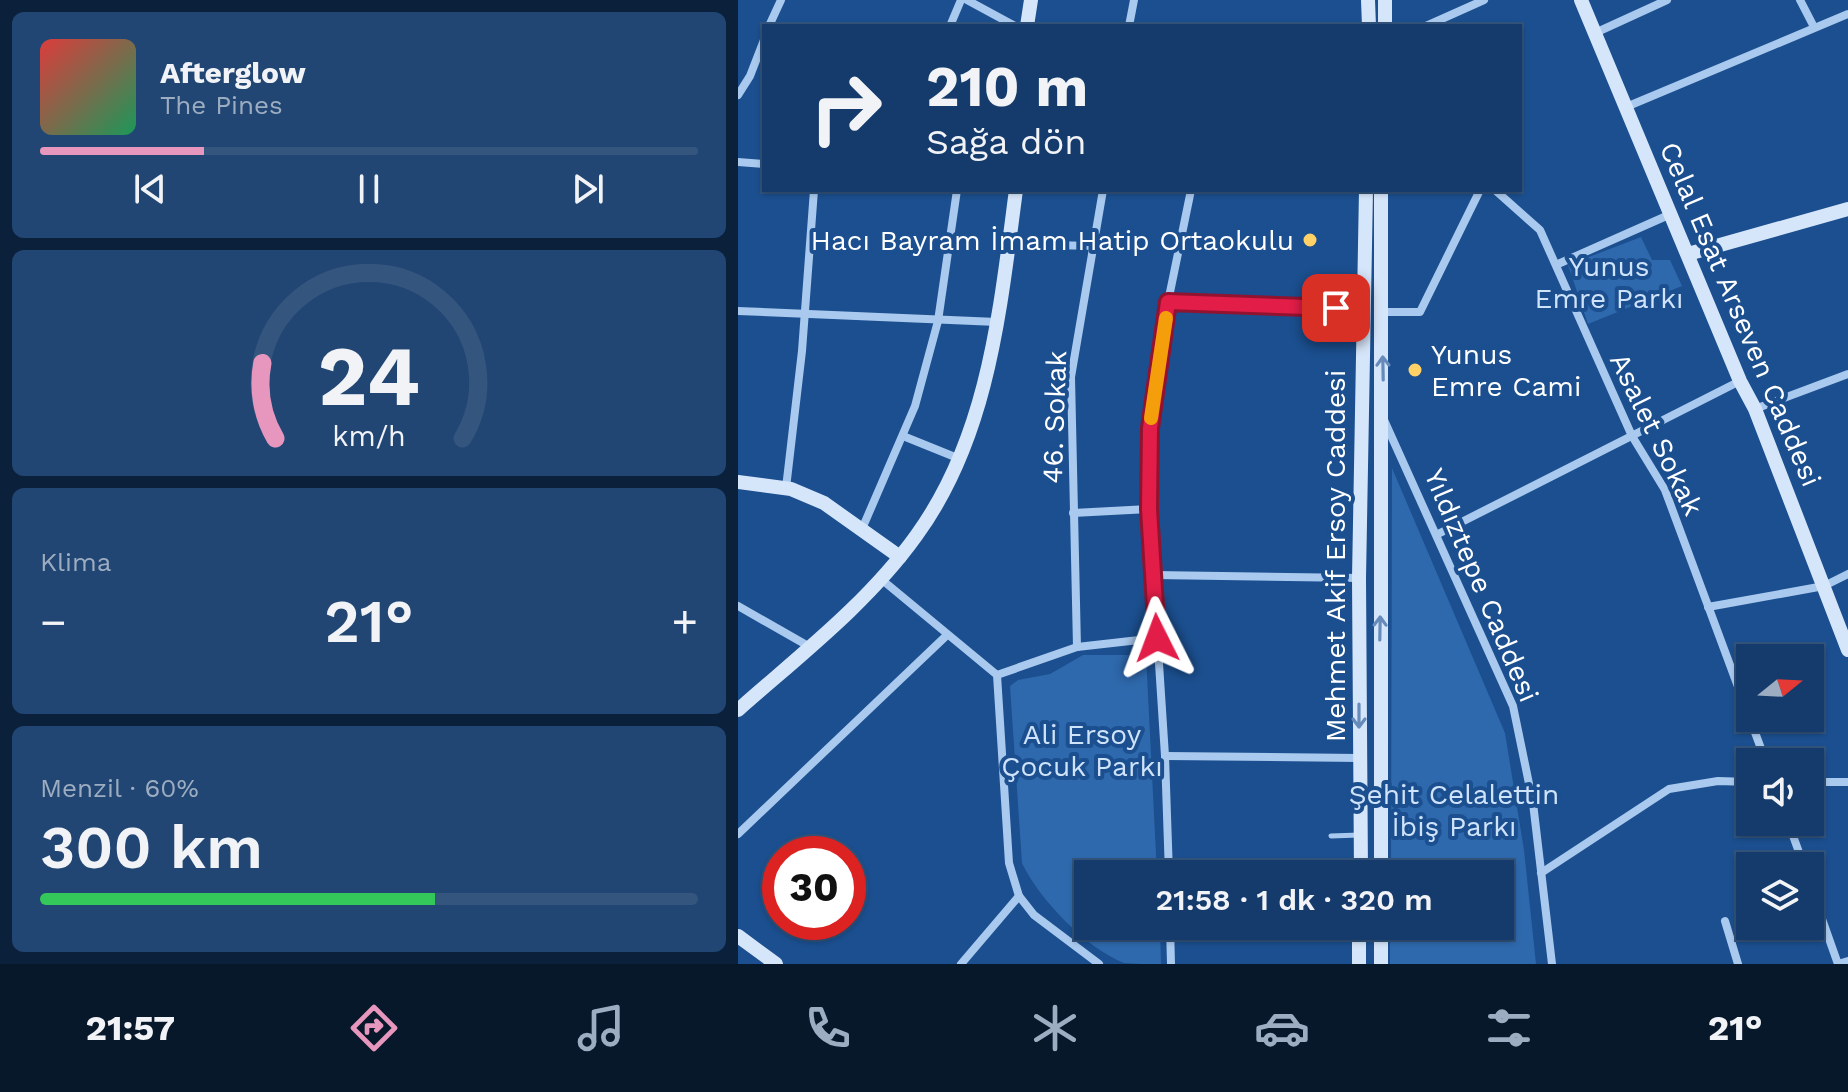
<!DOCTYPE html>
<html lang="tr">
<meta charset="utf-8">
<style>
body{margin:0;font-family:"Work Sans",sans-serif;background:#214673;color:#f1f3f6;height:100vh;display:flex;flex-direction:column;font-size:30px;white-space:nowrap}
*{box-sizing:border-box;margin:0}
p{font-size:26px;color:#9dadc1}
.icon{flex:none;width:44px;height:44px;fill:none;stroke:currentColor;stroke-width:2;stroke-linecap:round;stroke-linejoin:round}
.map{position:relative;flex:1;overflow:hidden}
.drawer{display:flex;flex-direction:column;gap:12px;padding:12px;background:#0b203b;width:738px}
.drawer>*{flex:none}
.hud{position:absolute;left:24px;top:24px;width:760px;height:168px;border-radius:0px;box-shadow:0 2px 6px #0004,0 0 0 2px #33557e;background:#143b6b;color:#f1f3f6;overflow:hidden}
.needle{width:52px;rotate:72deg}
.tools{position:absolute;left:998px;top:644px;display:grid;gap:16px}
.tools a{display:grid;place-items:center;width:88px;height:88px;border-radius:0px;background:#143b6b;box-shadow:0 2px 6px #0004,0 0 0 2px #33557e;font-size:40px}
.speed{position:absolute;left:24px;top:836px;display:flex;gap:16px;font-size:40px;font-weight:700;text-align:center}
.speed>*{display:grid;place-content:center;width:104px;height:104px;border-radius:50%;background:#143b6b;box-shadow:0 2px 6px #0004,0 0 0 2px #33557e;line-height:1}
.speed .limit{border:12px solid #d22;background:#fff;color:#111}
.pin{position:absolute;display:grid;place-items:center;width:68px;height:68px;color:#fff;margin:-34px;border-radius:16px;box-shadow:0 4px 12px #0006}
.me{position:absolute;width:88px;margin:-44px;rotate:357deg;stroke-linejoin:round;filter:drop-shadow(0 0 6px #0008)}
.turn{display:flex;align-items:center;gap:28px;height:168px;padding:0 32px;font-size:36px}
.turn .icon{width:104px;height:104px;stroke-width:2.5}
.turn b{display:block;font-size:56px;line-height:68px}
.big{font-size:60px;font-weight:600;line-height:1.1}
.drawer .widget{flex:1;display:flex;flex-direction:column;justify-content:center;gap:12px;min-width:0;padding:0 28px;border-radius:12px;background:#214673}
.drawer .dial{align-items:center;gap:0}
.dial svg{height:208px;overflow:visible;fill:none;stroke:#33557e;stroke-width:7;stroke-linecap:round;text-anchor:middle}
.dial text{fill:#f1f3f6;stroke:none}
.song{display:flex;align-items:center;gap:24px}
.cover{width:96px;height:96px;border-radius:12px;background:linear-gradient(135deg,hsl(0 70% 55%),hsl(150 70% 35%))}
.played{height:8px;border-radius:4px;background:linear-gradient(90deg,#e797bd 25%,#33557e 25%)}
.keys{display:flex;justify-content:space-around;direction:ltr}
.heat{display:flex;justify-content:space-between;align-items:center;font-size:44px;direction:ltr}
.charge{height:12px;border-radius:6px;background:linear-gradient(90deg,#34c759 60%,#33557e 0)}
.trip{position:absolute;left:336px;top:860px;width:440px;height:80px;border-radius:0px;background:#143b6b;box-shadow:0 2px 6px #0004,0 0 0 2px #33557e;font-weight:600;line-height:80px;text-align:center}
.tab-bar{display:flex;height:128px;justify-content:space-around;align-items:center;background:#08182b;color:#9dadc1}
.tab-bar .icon{width:56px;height:56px}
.tab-bar .on{color:#e797bd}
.tab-bar b{font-size:36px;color:#f1f3f6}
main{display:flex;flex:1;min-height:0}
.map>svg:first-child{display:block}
.green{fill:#2e69ad}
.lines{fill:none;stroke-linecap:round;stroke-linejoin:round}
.lane{stroke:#a9c9ee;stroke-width:5}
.street{stroke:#a9c9ee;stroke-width:8}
.secondary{stroke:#d6e6fa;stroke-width:14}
.oneway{stroke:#668bba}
.route-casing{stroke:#92132f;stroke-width:20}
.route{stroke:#e11d48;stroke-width:14}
.slow{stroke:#f59e0b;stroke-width:14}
.poi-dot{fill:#ffd166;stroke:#1b4f8f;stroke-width:3}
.labels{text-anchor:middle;stroke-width:8;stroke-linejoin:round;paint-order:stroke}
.poi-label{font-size:28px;fill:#fff;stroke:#1b4f8f;text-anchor:end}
.park-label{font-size:28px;fill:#cfe3fa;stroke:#1b4f8f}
.street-label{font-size:28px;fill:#fff;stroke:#1b4f8f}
</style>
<main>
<section class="drawer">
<div class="widget">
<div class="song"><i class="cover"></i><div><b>Afterglow</b><p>The Pines</p></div></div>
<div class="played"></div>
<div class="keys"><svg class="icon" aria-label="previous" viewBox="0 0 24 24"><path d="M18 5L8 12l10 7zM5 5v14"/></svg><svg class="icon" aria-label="pause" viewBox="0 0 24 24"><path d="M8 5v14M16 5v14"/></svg><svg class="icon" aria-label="next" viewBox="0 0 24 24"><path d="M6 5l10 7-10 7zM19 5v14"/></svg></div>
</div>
<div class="widget dial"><svg viewBox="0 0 100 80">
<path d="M14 69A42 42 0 1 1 86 69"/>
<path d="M14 69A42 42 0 0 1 9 40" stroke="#e797bd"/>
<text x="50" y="56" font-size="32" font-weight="700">24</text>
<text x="50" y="72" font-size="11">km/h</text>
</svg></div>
<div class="widget"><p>Klima</p>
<div class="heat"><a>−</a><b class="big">21°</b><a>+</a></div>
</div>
<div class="widget"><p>Menzil · 60%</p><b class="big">300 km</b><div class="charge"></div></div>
</section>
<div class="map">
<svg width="1110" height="964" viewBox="0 0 1110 964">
<rect width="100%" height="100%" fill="#1b4f8f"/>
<g class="green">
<path d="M903,237L914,260H932L944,286L850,324L830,265Z"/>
<path d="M654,468L767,733L786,850L798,964H652V926H762V874H653Z"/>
<path d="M345,655H408L419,874H350V926H422L423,964C412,964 396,964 386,963C349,949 300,898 284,863L272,686L280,680L312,674Z"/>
</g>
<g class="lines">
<path class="lane" d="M593,836L621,835"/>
<g class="street">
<path d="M229,0L277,26"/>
<path d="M1062,0L1076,27"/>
<path d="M31,26L43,0"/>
<path d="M212,26L223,0"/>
<path d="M391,26L396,0"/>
<path d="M688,26L746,0"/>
<path d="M857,33L929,0"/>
<path d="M0,95L12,76L26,40"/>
<path d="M888,107L1110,14"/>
<path d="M0,162L26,164"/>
<path d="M757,190L802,230L894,436L927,490L1028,762"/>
<path d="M271,244L357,246"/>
<path d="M820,264L933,214"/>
<path d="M430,302L626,309"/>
<path d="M0,311L259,322"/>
<path d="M644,312H682L742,190"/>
<path d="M1017,409L1110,374"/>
<path d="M646,420L775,706L795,803L814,964"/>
<path d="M165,436L222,459"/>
<path d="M48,488L64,351L76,190"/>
<path d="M335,513L411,509"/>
<path d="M124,529L177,406L200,321L219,190"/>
<path d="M700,534L1002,381"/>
<path d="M416,575L621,578"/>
<path d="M143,579L259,675L271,863L281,896L296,915L361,964"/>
<path d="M0,606L72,647"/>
<path d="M970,607L1086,586L1110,574"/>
<path d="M339,647L333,377L365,190"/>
<path d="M259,675L339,647L419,638"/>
<path d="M427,756L621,758"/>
<path d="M1072,782H1110"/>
<path d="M1050,822L1066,866"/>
<path d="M0,834L208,636"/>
<path d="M803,873L931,789L980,781L1012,782"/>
<path d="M431,874L427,756L411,509L412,428L430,302L453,190"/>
<path d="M1072,885L1100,964L1110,961"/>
<path d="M987,921L1000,964"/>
<path d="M432,926L433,964"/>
<path d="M223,964L281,896"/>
</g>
<g class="secondary">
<path d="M630,0L631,26"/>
<path d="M647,0V26"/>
<path d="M843,0L1002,381L1017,409L1110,650"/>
<path d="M289,26L293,0"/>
<path d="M643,190V874"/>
<path d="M950,254L1110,209"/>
<path d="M0,482L53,489L86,503L162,557"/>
<path d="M0,710C61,656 130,603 178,536C251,436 262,309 278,190"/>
<path d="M623,874L621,578L628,190"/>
<path d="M0,936L38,964"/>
<path d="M621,964V926"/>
<path d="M643,964V926"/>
</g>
</g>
<defs><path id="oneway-shaft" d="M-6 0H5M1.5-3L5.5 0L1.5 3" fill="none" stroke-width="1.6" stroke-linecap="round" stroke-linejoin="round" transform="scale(2)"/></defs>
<g class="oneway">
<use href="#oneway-shaft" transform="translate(645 368) rotate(-91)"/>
<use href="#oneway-shaft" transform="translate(642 628) rotate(-89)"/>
<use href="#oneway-shaft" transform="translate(621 716) rotate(90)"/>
</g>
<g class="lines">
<defs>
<path id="route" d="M419,638L411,509L412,428L430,302L598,308"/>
</defs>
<use href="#route" class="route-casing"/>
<use href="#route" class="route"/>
<path class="slow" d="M413,418L428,318"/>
</g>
<g class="poi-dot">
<circle cx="572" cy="240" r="8"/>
<circle cx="677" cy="370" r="8"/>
</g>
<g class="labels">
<g class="poi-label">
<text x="556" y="250">Hacı Bayram İmam Hatip Ortaokulu</text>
<text x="693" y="364" text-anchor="start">Yunus<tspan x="693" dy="32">Emre Cami</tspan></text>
</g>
<g class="park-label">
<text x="871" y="276">Yunus<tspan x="871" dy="32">Emre Parkı</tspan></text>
<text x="344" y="744">Ali Ersoy<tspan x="344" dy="32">Çocuk Parkı</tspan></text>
<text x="716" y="804">Şehit Celalettin<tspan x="716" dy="32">İbiş Parkı</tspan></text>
</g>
<g class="street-label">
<text transform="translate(1003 314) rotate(67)" y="10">Celal Esat Arseven Caddesi</text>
<text transform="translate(316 417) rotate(-88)" y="10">46. Sokak</text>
<text transform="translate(919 434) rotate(64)" y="10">Asalet Sokak</text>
<text transform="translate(597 556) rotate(-90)" y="10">Mehmet Akif Ersoy Caddesi</text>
<text transform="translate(744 585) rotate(67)" y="10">Yıldıztepe Caddesi</text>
</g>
</g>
</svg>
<div class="tools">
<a><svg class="needle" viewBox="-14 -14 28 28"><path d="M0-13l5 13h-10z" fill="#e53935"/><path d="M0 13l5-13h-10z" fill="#9dadc1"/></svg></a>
<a><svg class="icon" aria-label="sound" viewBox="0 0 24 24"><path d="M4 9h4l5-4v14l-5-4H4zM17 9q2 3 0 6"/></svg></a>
<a><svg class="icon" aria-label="layers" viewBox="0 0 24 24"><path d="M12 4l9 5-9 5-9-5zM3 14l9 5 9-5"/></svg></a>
</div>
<div class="speed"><div class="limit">30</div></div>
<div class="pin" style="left:598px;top:308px;background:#d93025"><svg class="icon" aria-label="arrive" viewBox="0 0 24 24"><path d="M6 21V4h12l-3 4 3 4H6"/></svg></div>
<svg class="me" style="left:419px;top:638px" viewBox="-20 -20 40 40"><path d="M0-17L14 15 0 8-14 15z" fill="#e11d48" stroke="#fff" stroke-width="4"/></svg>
<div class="trip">21:58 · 1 dk · 320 m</div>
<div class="hud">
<div class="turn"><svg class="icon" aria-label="right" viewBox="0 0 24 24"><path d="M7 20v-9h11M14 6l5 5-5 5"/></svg><div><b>210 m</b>Sağa dön</div></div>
</div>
</div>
</main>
<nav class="tab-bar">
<b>21:57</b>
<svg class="icon on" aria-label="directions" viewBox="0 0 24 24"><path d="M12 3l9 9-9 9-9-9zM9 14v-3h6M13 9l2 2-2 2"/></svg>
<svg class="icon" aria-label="music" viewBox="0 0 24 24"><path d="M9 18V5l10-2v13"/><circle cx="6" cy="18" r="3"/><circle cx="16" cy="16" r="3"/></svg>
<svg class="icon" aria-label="phone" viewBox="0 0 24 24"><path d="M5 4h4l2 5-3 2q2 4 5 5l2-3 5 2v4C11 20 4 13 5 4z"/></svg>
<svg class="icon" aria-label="climate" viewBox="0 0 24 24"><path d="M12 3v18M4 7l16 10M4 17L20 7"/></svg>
<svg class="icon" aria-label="car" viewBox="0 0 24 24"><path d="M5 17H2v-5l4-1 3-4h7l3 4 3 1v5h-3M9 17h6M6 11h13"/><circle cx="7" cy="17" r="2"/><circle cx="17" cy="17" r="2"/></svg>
<svg class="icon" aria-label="filters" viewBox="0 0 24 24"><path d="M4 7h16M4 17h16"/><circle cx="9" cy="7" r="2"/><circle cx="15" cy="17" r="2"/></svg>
<b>21°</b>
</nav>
